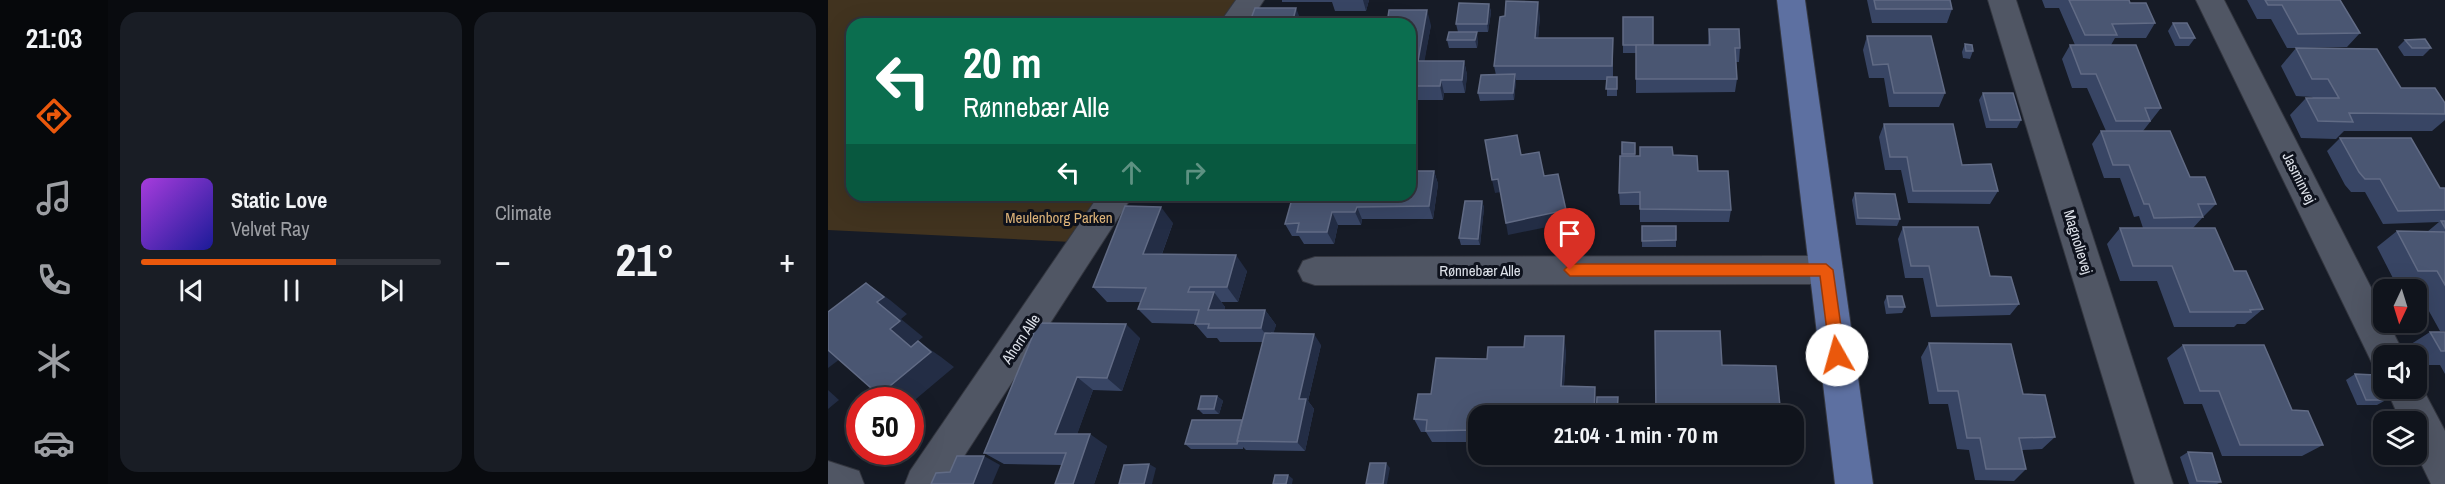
<!DOCTYPE html>
<meta charset="utf-8">
<style>
body{margin:0;font-family:"Archivo Narrow",sans-serif;background:#191d25;color:#f1f3f6;height:100vh;display:flex;flex-direction:column;font-size:22px;white-space:nowrap}
*{box-sizing:border-box;margin:0}
p{font-size:20px;color:#9c9ea3}
.icon{flex:none;width:33px;height:33px;fill:none;stroke:currentColor;stroke-width:2;stroke-linecap:round;stroke-linejoin:round}
.map{position:relative;flex:1;overflow:hidden}
.drawer{display:flex;flex-direction:column;gap:12px;padding:12px;background:#090b0f;width:720px}
.drawer>*{flex:none}
.hud{position:absolute;left:18px;top:18px;width:570px;height:183px;border-radius:18px;box-shadow:0 6px 24px #0002,0 0 0 2px #30333b;background:#0b6e4f;color:#fff;overflow:hidden}
.needle{width:39px;rotate:184deg}
.controls{position:absolute;left:1545px;top:279px;display:grid;gap:12px}
.controls a{display:grid;place-items:center;width:54px;height:54px;border-radius:12px;background:#10141c;box-shadow:0 6px 24px #0002,0 0 0 2px #30333b;font-size:30px}
.speed{position:absolute;left:18px;top:387px;display:flex;gap:12px;font-size:30px;font-weight:700;text-align:center}
.speed>*{display:grid;place-content:center;width:78px;height:78px;border-radius:50%;background:#10141c;box-shadow:0 6px 24px #0002,0 0 0 2px #30333b;line-height:1}
.speed .limit{border:9px solid #d22;background:#fff;color:#111}
.pin{position:absolute;display:grid;place-items:center;width:51px;height:51px;color:#fff;margin:-62px -26px;border-radius:50% 50% 50% 0;rotate:-45deg;box-shadow:0 0 6px #0007}
.pin .icon{rotate:45deg}
.me{position:absolute;width:66px;margin:-33px;rotate:353deg;stroke-linejoin:round;filter:drop-shadow(0 0 4px #0008)}
.turn{display:flex;align-items:center;gap:21px;height:126px;padding:0 18px;font-size:27px}
.turn .icon{width:78px;height:78px;stroke-width:2.5}
.turn b{display:block;font-size:42px;line-height:51px}
.lanes{display:flex;align-items:center;height:57px;padding:0 18px;background:#0003;justify-content:center;gap:30px;direction:ltr}
.lanes .off{opacity:.35}
.big{font-size:45px;font-weight:700;line-height:1.1}
.drawer .card{flex:1;display:flex;flex-direction:column;justify-content:center;gap:9px;min-width:0;padding:0 21px;border-radius:18px;background:#191d25}
.song{display:flex;align-items:center;gap:18px}
.cover{width:72px;height:72px;border-radius:9px;background:linear-gradient(135deg,hsl(280 70% 55%),hsl(240 70% 35%))}
.played{height:6px;border-radius:3px;background:linear-gradient(90deg,#ea580c 65%,#30333b 65%)}
.keys{display:flex;justify-content:space-around;direction:ltr}
.heat{display:flex;justify-content:space-between;align-items:center;font-size:33px;direction:ltr}
.drawer .tiles{flex:1;display:grid;gap:12px;grid-template-columns:repeat(2,1fr)}
.trip{position:absolute;left:640px;top:405px;width:336px;height:60px;border-radius:18px;background:#10141c;box-shadow:0 6px 24px #0002,0 0 0 2px #30333b;font-weight:700;line-height:60px;text-align:center}
main{display:flex;flex:1;min-height:0}
.dock{display:flex;flex-direction:column;width:108px;justify-content:space-around;align-items:center;background:#06080b;color:#9c9ea3}
.dock .icon{width:42px;height:42px}
.dock .on{color:#ea580c}
.dock b{font-size:27px;color:#f1f3f6}
.map>svg:first-child{display:block}
.green{fill:#41331f}
.lines{fill:none;stroke-linecap:round;stroke-linejoin:round}
.minor-casing{stroke:#33363f;stroke-width:2}
.major-casing{stroke:#33363f;stroke-width:2}
.minor{fill:#505664;fill-rule:evenodd}
.major{fill:#5d70a1;fill-rule:evenodd}
.wall{fill:#384564}
.shaded-wall{fill:#232d45}
.building{fill:#4a5672;stroke:#616b85;stroke-width:1.5}
.route{fill:#ea580c;stroke:#983908;stroke-width:1.5}
.labels{text-anchor:middle;stroke-width:6;stroke-linejoin:round;paint-order:stroke}
.street-label{font-size:15px;fill:#dde1e9;stroke:#0e121d}
.park-label{font-size:15px;fill:#e2b77b;stroke:#0e121d}
</style>
<main>
<nav class="dock">
<b>21:03</b>
<svg class="icon on" aria-label="directions" viewBox="0 0 24 24"><path d="M12 3l9 9-9 9-9-9zM9 14v-3h6M13 9l2 2-2 2"/></svg>
<svg class="icon" aria-label="music" viewBox="0 0 24 24"><path d="M9 18V5l10-2v13"/><circle cx="6" cy="18" r="3"/><circle cx="16" cy="16" r="3"/></svg>
<svg class="icon" aria-label="phone" viewBox="0 0 24 24"><path d="M5 4h4l2 5-3 2q2 4 5 5l2-3 5 2v4C11 20 4 13 5 4z"/></svg>
<svg class="icon" aria-label="climate" viewBox="0 0 24 24"><path d="M12 3v18M4 7l16 10M4 17L20 7"/></svg>
<svg class="icon" aria-label="car" viewBox="0 0 24 24"><path d="M5 17H2v-5l4-1 3-4h7l3 4 3 1v5h-3M9 17h6M6 11h13"/><circle cx="7" cy="17" r="2"/><circle cx="17" cy="17" r="2"/></svg>
</nav>
<section class="drawer">
<div class="tiles">
<div class="card">
<div class="song"><i class="cover"></i><div><b>Static Love</b><p>Velvet Ray</p></div></div>
<div class="played"></div>
<div class="keys"><svg class="icon" aria-label="previous" viewBox="0 0 24 24"><path d="M18 5L8 12l10 7zM5 5v14"/></svg><svg class="icon" aria-label="pause" viewBox="0 0 24 24"><path d="M8 5v14M16 5v14"/></svg><svg class="icon" aria-label="next" viewBox="0 0 24 24"><path d="M6 5l10 7-10 7zM19 5v14"/></svg></div>
</div>
<div class="card"><p>Climate</p>
<div class="heat"><a>−</a><b class="big">21°</b><a>+</a></div>
</div>
</div>
</section>
<div class="map">
<svg width="1617" height="484" viewBox="0 0 1617 484">
<rect width="100%" height="100%" fill="#161b26"/>
<path class="green" d="M0,0H408L392,24H24V195H276L244,242L0,230Z"/>
<g class="lines">
<defs>
<g id="minor">
<path d="M408,0H436L420,24H391Z"/>
<path d="M1160,0H1188L1345,484H1307Z"/>
<path d="M1368,0H1396L1556,313V322H1560L1577,356H1556V371L1546,367Z"/>
<path d="M271,195H305L118,484H77L82,471Z"/>
<path d="M998,256L1010,260L1015,270L1010,280L998,284L487,285L475,281L470,271L475,261L487,257Z"/>
<path d="M1588,376L1617,431V484H1603L1588,453V422H1573L1558,388H1588Z"/>
<path d="M0,461L31,471L36,484H0Z"/>
</g>
<path id="major" d="M949,0H977L1045,484H1007Z"/>
</defs>
<use href="#minor" class="minor-casing"/>
<use href="#major" class="major-casing"/>
<use href="#minor" class="minor"/>
<use href="#major" class="major"/>
</g>
<g class="wall">
<path d="M454,0H541L538,11H507L504,2H454Z"/>
<path d="M1039,0H1122L1124,9L1119,23H1044Z"/>
<path d="M1214,0H1301L1302,3L1327,23L1318,38H1287L1283,45L1333,108L1315,131L1388,204L1376,216H1375V217L1365,228L1406,271L1435,309L1417,324H1409L1406,327H1346L1329,281H1292L1279,244L1292,228H1315L1311,216L1306,217L1292,178H1276L1264,144L1273,131H1278L1259,88H1244L1234,59L1242,45H1247L1231,8H1217Z"/>
<path d="M1419,0H1512L1532,33L1519,47L1468,48L1573,88L1617,103V120L1604,131H1516L1508,139L1473,138L1462,115L1478,98H1485L1484,97L1468,96L1453,66L1468,48H1459L1443,19H1429Z"/>
<path d="M661,4L663,12L660,32H630L628,24Z"/>
<path d="M712,16L710,38H785V77H789V96H779V80H688L686,100L652,101L650,93L668,75L666,66Z"/>
<path d="M795,17L825,45H880L881,29L912,48L911,62H908L909,79L907,92L808,93V53H795Z"/>
<path d="M1345,23L1367,38L1361,46H1347L1340,31Z"/>
<path d="M582,24L603,25L596,61H636L639,75L637,93H616L615,100H586L584,93L582,94Z"/>
<path d="M1039,36L1117,93L1111,107H1061L1056,78H1041L1035,50Z"/>
<path d="M619,40H650L649,48H621Z"/>
<path d="M1577,40L1603,48L1595,56H1576L1570,47Z"/>
<path d="M1137,44L1145,51L1142,59L1135,58L1134,52Z"/>
<path d="M1155,93L1193,120L1189,128H1158L1151,100Z"/>
<path d="M1056,124L1134,165L1170,191L1162,204L1080,203L1073,170H1057L1051,137Z"/>
<path d="M1512,138L1612,188H1617V331H1612L1587,286H1569L1549,247L1569,231L1599,232L1611,222L1555,224L1537,192H1523L1517,185L1499,151Z"/>
<path d="M794,142L807,143V156L845,155L870,171L903,210L901,222H812V205H792L791,193Z"/>
<path d="M606,171L610,184L605,219H534L533,225H510L506,244H476L471,236H464L457,224L477,199L582,195Z"/>
<path d="M1027,193L1072,219L1069,226L1028,225L1024,200Z"/>
<path d="M359,195H418L416,201H363Z"/>
<path d="M654,201L656,208L652,245H633L631,238Z"/>
<path d="M345,223L334,254L419,271L410,302H393L397,307L396,310H437L448,325L445,333L493,345L480,401L486,409L477,451L418,450L415,447V449H363L357,444L414,420L435,342H392L389,338H379L367,324L324,323L310,309L312,302H279L265,287Z"/>
<path d="M814,226L848,240V247H814Z"/>
<path d="M1075,227L1162,276L1191,304L1182,315L1103,317L1095,278H1077L1070,239Z"/>
<path d="M1059,296L1077,307L1074,313L1058,314L1056,302Z"/>
<path d="M210,323L312,338L294,391L265,390L249,434L279,446L266,484L234,465L176,464L156,453Z"/>
<path d="M827,331L894,365L828,414L827,345Z"/>
<path d="M1602,332H1617V374L1612,365H1590L1588,363V356H1585L1580,346Z"/>
<path d="M1101,343L1195,394L1227,437L1214,449L1194,450L1198,469L1186,481L1147,480L1141,450L1129,449L1120,404H1101L1093,357Z"/>
<path d="M1355,345L1464,410L1495,445L1474,456H1394L1374,404H1356L1339,358Z"/>
<path d="M738,350L736,386L768,400L651,416V454H691V457H650L645,446V442H604L598,432H593L586,419L603,394L659,359Z"/>
<path d="M1527,374L1558,400L1549,405H1529L1518,380Z"/>
<path d="M389,396L395,401L391,414H375L370,409Z"/>
<path d="M1360,452L1393,482L1389,484H1361L1352,457Z"/>
<path d="M823,454H865L864,464H823Z"/>
</g>
<g class="shaded-wall">
<path d="M535,0H541L538,11Z"/>
<path d="M710,2L712,16L709,52L707,38Z"/>
<path d="M661,4L663,12L660,32L659,24Z"/>
<path d="M468,8L474,23V24H464Z"/>
<path d="M599,10L603,25L594,75L590,61Z"/>
<path d="M649,32L650,40L649,48L647,40Z"/>
<path d="M636,61L639,75L637,93L634,80Z"/>
<path d="M687,74L688,82L686,100L685,93Z"/>
<path d="M613,80L616,93L615,100L612,86Z"/>
<path d="M606,171L610,184L605,219L601,206Z"/>
<path d="M670,179L673,192L667,193L664,180Z"/>
<path d="M412,195H418L416,201Z"/>
<path d="M654,201L656,208L652,245L650,239Z"/>
<path d="M333,207L345,223L328,270L315,254Z"/>
<path d="M529,207L534,219L533,225L527,212Z"/>
<path d="M738,210L739,223L680,235L678,223Z"/>
<path d="M504,212L510,225L506,244L499,232Z"/>
<path d="M408,255L419,271L410,302L399,287Z"/>
<path d="M38,283L62,300L79,314L73,319L95,337L90,341L113,357L126,367L82,404V400H61L51,395L83,347L62,329Z"/>
<path d="M386,292L397,307L392,324L380,310Z"/>
<path d="M437,310L448,325L443,342L433,328Z"/>
<path d="M298,324L312,338L294,391L279,378Z"/>
<path d="M486,334L493,345L480,401L486,409L477,451L469,442L471,399Z"/>
<path d="M736,336L738,350L735,399L733,386Z"/>
<path d="M0,347L16,356L0,368Z"/>
<path d="M249,377L265,390L245,446L227,434Z"/>
<path d="M767,387L768,400L767,416H766Z"/>
<path d="M0,390L11,400L0,409Z"/>
<path d="M389,396L395,401L391,414L386,409Z"/>
<path d="M262,434L279,446L266,484H245Z"/>
<path d="M156,456L172,465L164,484H145Z"/>
<path d="M558,463L562,468L559,484H555Z"/>
<path d="M321,464L328,468L324,484H316Z"/>
<path d="M460,475L465,479L464,484H458Z"/>
</g>
<g class="building">
<path d="M1046,0H1122L1124,9H1048Z"/>
<path d="M1241,0H1301L1302,3H1318L1327,23L1284,24L1289,35H1257Z"/>
<path d="M1437,0H1512L1532,33L1470,34L1454,5H1440Z"/>
<path d="M678,1L710,2L707,38H785L784,66H666L672,17L677,16Z"/>
<path d="M631,3L661,4L659,24H628Z"/>
<path d="M427,8H468L464,24H421Z"/>
<path d="M561,10H599L590,61H636L634,80H613L612,86H582L583,80H582V24H559Z"/>
<rect x="795" y="17" width="30" height="28"/>
<path d="M1345,23H1359L1367,38H1352Z"/>
<path d="M881,29H911L912,48H907L909,79H808V45H882Z"/>
<path d="M621,32H649L647,40H619Z"/>
<path d="M1039,36H1103L1117,93H1066L1060,64L1045,65Z"/>
<path d="M1597,39L1603,48H1584L1577,40Z"/>
<path d="M1137,44L1144,45L1145,51H1138Z"/>
<path d="M1242,45H1308L1333,108H1317L1322,121H1288L1268,74H1253Z"/>
<path d="M1468,48L1549,49L1573,88H1607L1617,103V114L1521,113L1525,122L1490,121L1478,98H1511L1500,79H1484Z"/>
<path d="M687,74L685,93H650L653,75Z"/>
<path d="M779,77H789V89H778Z"/>
<path d="M1155,93H1185L1193,120H1162Z"/>
<path d="M1056,124H1125L1134,165L1163,164L1170,191H1085L1079,157H1062Z"/>
<path d="M1273,131H1342L1362,177H1377L1388,204H1370L1375,217L1326,218L1321,204H1316L1301,165H1285Z"/>
<path d="M689,135L693,155L711,152L716,176L730,174L738,210L678,223L670,179L664,180L657,140Z"/>
<path d="M1512,138H1583L1612,188H1617V210L1570,211L1552,179H1537L1531,172Z"/>
<path d="M794,142L807,143V154H794Z"/>
<path d="M812,147H844L845,155L869,156L870,171H900L903,210L812,209V192L791,193L792,156H812Z"/>
<path d="M582,171H606L601,206L529,207L527,212H504L499,232H469L471,223L457,224L464,199H477L478,195H582Z"/>
<path d="M1027,193L1067,194L1072,219L1030,218Z"/>
<path d="M637,201H654L650,239L631,238Z"/>
<path d="M297,206L333,207L315,254L408,255L399,287H362L360,292H386L380,310H437L433,328H380L381,324H367L371,310L310,309L318,288L265,287Z"/>
<path d="M1613,221H1617V228Z"/>
<path d="M814,226H848V240L814,241Z"/>
<path d="M1075,227H1150L1162,276L1183,277L1191,304L1109,306L1101,266H1083Z"/>
<path d="M1292,228H1387L1406,271H1418L1435,309L1422,310L1423,312H1362L1344,266H1305Z"/>
<path d="M1569,231L1617,232V285L1609,271H1590Z"/>
<path d="M38,283L56,297L49,302L72,321L62,329L83,347L90,341L103,352L51,395L0,350V312Z"/>
<path d="M1059,296H1074L1077,307H1061Z"/>
<path d="M210,323L298,324L279,378L249,377L227,434H262L245,484H227L238,453H156Z"/>
<path d="M827,331H892L894,365L948,366L953,416H824V414H828Z"/>
<path d="M1602,332H1617V351H1613Z"/>
<path d="M437,333L486,334L471,399H478L469,442L409,441Z"/>
<path d="M697,336H736L733,386L767,387L766,416H651V446H645L646,430L598,431L599,420L586,419L590,394H603L608,358L659,359L660,347H696Z"/>
<path d="M1101,343L1183,344L1195,394L1217,395L1227,437L1191,438L1198,469H1158L1152,438H1139L1130,391H1110Z"/>
<path d="M1355,345H1436L1464,410L1480,411L1495,445H1412L1391,391H1372Z"/>
<path d="M1527,374L1547,375L1558,400H1538Z"/>
<path d="M373,396H389L386,409H370Z"/>
<path d="M769,397H790L789,416H768Z"/>
<path d="M364,420H414L409,441H410L409,444H357Z"/>
<path d="M1360,452L1384,453L1393,482L1369,481Z"/>
<path d="M129,456H156L145,484H103L108,473L122,472Z"/>
<path d="M542,463H558L555,484H538Z"/>
<path d="M321,464L316,484H291L296,465Z"/>
<path d="M447,475H460L458,484H445Z"/>
</g>
<path class="route" d="M742,264H998L1005,270L1017,355L1009,362L1002,355L992,276H742L736,270Z"/>
<g class="labels">
<g class="street-label">
<text transform="translate(1471 178) rotate(63)" y="5">Jasminvej</text>
<text transform="translate(1250 242) rotate(73)" y="5">Magnolievej</text>
<text x="652" y="276">Rønnebær Alle</text>
<text transform="translate(193 339) rotate(-56)" y="5">Ahorn Alle</text>
</g>
<g class="park-label">
<text x="231" y="223">Meulenborg Parken</text>
</g>
</g>
</svg>
<div class="controls">
<a><svg class="needle" viewBox="-14 -14 28 28"><path d="M0-13l5 13h-10z" fill="#e53935"/><path d="M0 13l5-13h-10z" fill="#9c9ea3"/></svg></a>
<a><svg class="icon" aria-label="sound" viewBox="0 0 24 24"><path d="M4 9h4l5-4v14l-5-4H4zM17 9q2 3 0 6"/></svg></a>
<a><svg class="icon" aria-label="layers" viewBox="0 0 24 24"><path d="M12 4l9 5-9 5-9-5zM3 14l9 5 9-5"/></svg></a>
</div>
<div class="speed"><div class="limit">50</div></div>
<div class="pin" style="left:742px;top:270px;background:#d93025"><svg class="icon" aria-label="arrive" viewBox="0 0 24 24"><path d="M6 21V4h12l-3 4 3 4H6"/></svg></div>
<svg class="me" style="left:1009px;top:355px" viewBox="-20 -20 40 40"><circle r="19" fill="#fff"/><path d="M0-13L10 11 0 6-10 11z" fill="#ea580c"/></svg>
<div class="trip">21:04 · 1 min · 70 m</div>
<div class="hud">
<div class="turn"><svg class="icon" aria-label="left" viewBox="0 0 24 24"><path d="M17 20v-9H6M10 6l-5 5 5 5"/></svg><div><b>20 m</b>Rønnebær Alle</div></div>
<div class="lanes"><svg class="icon" aria-label="left" viewBox="0 0 24 24"><path d="M17 20v-9H6M10 6l-5 5 5 5"/></svg><svg class="icon off" aria-label="ahead" viewBox="0 0 24 24"><path d="M12 20V5M6 11l6-6 6 6"/></svg><svg class="icon off" aria-label="right" viewBox="0 0 24 24"><path d="M7 20v-9h11M14 6l5 5-5 5"/></svg></div>
</div>
</div>
</main>
